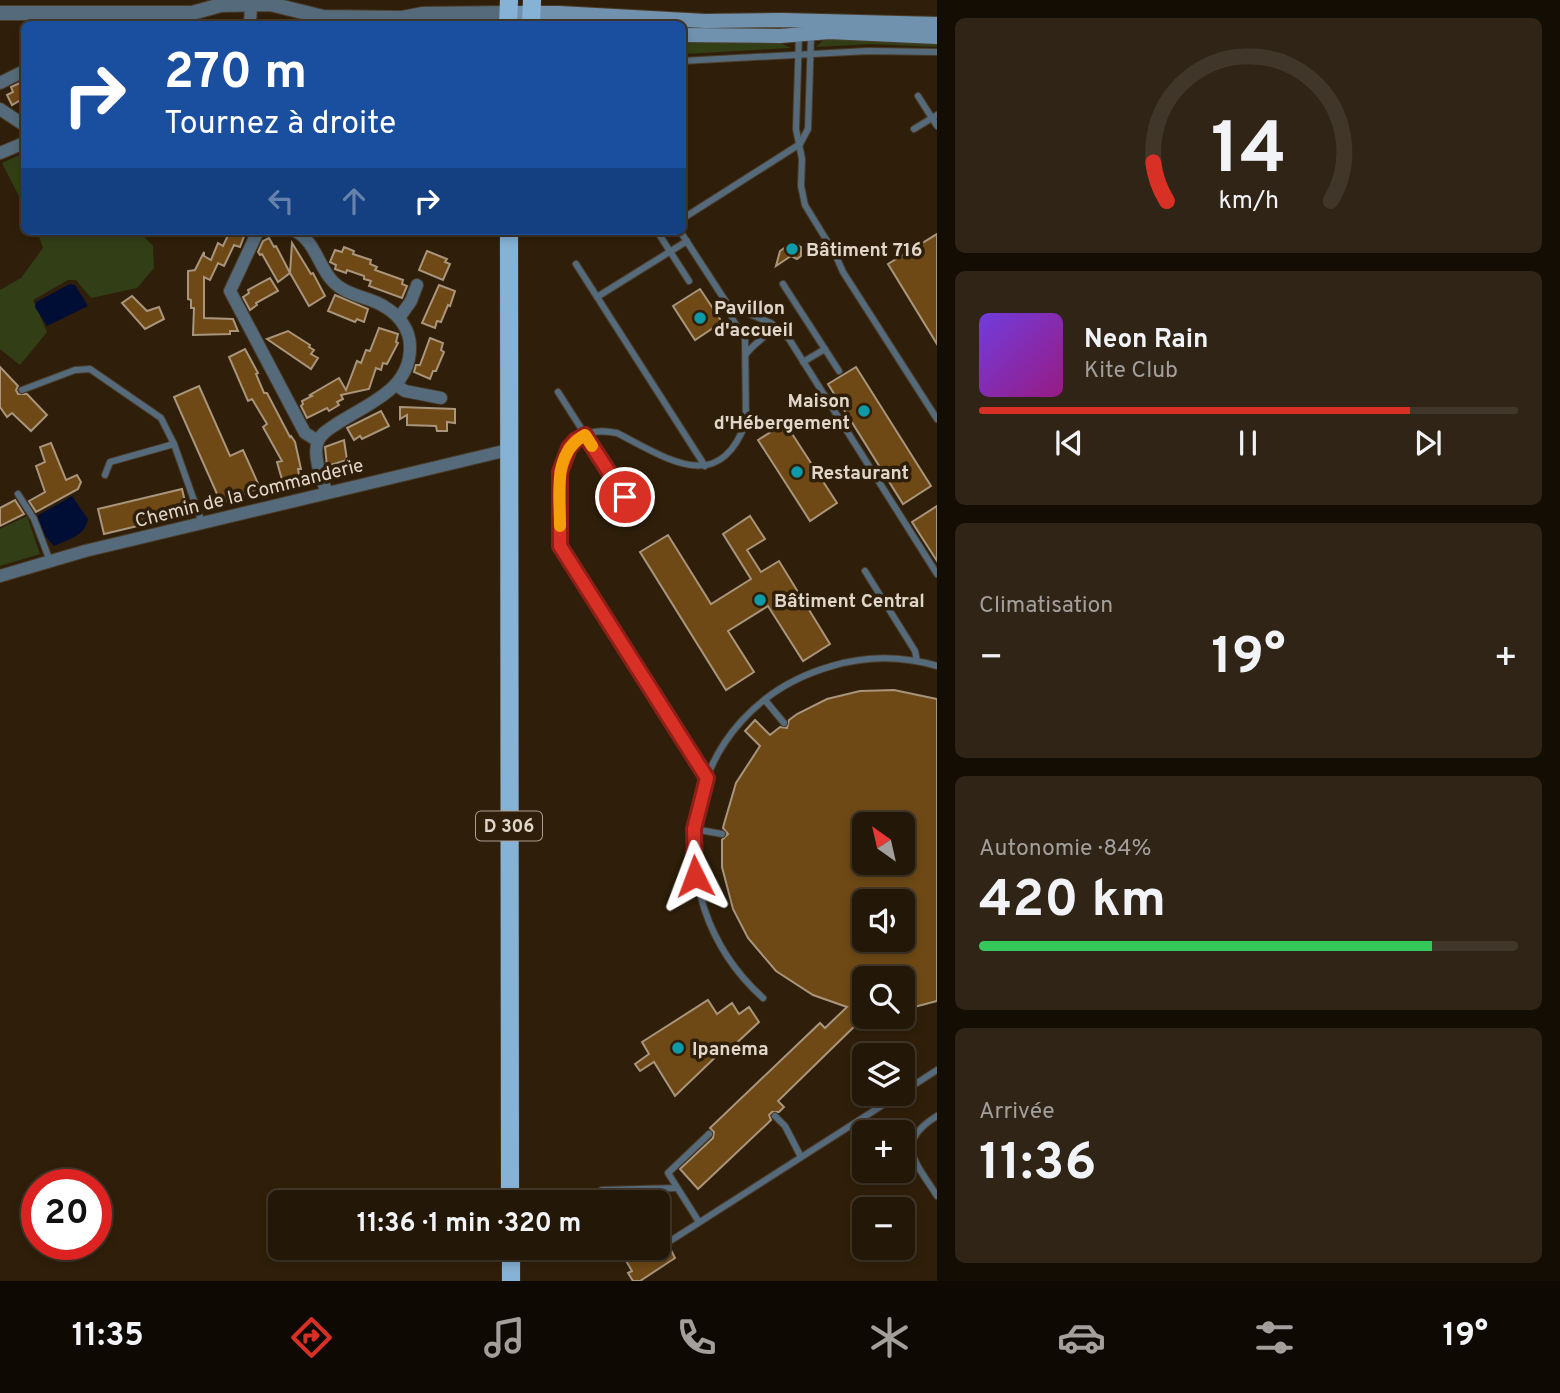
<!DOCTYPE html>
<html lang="fr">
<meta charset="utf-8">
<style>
body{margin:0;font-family:Overpass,sans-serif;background:#2f2416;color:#f1f3f6;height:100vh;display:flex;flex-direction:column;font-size:26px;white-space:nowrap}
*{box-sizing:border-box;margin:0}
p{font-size:23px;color:#a39f9c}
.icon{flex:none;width:38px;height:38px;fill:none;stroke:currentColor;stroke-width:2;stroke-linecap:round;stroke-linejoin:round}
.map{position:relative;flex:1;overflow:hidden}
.sheet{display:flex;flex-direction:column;gap:18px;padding:18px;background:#130d04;width:623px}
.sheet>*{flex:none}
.top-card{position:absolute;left:21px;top:21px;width:665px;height:214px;border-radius:10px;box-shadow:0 4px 10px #0003,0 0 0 2px #403629;background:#1a4fa0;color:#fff;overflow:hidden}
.needle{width:46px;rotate:326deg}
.controls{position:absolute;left:852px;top:812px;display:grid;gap:14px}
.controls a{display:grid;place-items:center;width:63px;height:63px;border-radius:10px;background:#231708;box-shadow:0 4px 10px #0003,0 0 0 2px #403629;font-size:35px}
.speed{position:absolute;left:21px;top:1169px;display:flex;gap:14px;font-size:35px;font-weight:700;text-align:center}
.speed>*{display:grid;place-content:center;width:91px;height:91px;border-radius:50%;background:#231708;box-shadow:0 4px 10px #0003,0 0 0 2px #403629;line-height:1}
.speed .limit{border:10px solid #d22;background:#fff;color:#111}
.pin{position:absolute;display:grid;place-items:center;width:60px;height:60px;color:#fff;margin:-30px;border:4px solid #fff;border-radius:50%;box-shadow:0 2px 7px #0007}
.me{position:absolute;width:77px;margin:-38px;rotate:357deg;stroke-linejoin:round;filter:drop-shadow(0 0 5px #0008)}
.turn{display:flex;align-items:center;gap:24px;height:147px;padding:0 28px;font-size:32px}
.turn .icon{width:91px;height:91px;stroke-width:2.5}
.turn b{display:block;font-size:49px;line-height:60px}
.lanes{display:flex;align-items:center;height:66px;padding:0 28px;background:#0003;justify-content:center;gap:35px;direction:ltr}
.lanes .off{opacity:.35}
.big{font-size:52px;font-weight:700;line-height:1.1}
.sheet .card{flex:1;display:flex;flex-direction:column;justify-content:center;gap:10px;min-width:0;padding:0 24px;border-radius:10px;background:#2f2416}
.sheet .dial{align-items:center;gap:0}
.dial svg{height:182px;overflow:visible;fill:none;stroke:#403629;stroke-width:7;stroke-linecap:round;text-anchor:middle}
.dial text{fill:#f1f3f6;stroke:none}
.song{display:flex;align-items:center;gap:21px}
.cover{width:84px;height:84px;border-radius:10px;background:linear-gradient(135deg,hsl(260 70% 55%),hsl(310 70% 35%))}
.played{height:7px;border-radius:4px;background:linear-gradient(90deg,#d93025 80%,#403629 80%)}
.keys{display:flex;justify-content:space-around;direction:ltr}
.heat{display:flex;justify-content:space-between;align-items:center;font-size:38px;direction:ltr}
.charge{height:10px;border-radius:5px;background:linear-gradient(90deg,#34c759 84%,#403629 0)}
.trip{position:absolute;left:268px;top:1190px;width:402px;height:70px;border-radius:10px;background:#231708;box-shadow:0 4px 10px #0003,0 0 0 2px #403629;font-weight:700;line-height:70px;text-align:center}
.menu{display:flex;height:112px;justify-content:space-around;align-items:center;background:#0e0903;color:#a39f9c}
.menu .icon{width:49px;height:49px}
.menu .selected{color:#d93025}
.menu b{font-size:32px;color:#f1f3f6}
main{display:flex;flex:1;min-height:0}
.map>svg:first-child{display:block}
.green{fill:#323f16}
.water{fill:#000e36}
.building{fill:#6e4915;stroke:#a9947c;stroke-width:2;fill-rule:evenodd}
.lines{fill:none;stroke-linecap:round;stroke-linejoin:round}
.service-casing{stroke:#4b3c29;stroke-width:8}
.minor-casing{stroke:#4b3c29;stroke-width:14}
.tertiary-casing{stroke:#4b3c29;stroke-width:16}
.secondary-casing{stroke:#4b3c29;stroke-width:16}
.primary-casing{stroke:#4b3c29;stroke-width:19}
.service{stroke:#556a7b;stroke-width:6}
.minor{stroke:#556a7b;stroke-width:12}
.tertiary{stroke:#556a7b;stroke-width:14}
.secondary{stroke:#7192ae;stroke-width:14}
.primary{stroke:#86b2d5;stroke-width:18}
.route-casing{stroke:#8d1f18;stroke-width:18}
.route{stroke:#d93025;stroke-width:12}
.slow{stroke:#f59e0b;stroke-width:12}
.culture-dot{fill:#0f9aa8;stroke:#2f1f0a;stroke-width:2.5}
.labels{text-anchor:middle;stroke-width:7;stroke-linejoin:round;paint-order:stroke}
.shield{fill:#2f1f0a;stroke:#ac9f90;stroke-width:2}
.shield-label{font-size:18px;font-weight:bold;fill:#e1d6ca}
.poi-label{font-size:19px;font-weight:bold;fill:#e1d6ca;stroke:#2f1f0a;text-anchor:start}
.street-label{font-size:19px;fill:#e1d6ca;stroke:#2f1f0a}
</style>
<main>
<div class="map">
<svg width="937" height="1281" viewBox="0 0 937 1281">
<rect width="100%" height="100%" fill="#2f1f0a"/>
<g class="green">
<path d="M827,37L937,42V47L871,44L816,47Z"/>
<path d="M683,43H780L791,48L683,54Z"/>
<path d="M24,153V206L2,163Z"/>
<path d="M37,231H139L153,246L154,268L137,288L91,298L76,280H68L33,300L47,332L20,365L0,349V290L21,278L43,248Z"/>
<path d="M27,516L40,554L0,566V529Z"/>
</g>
<g class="water">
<path d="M70,284L75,285L88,306L47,326L35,307L36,302Z"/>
<path d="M72,496L88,519C85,536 69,539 54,546L45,536L37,516Z"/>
</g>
<g class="building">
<path d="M24,81V98L12,105L7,95L13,92L11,87Z"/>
<path d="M230,231H246L240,247L234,245L224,266L218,263L210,280L204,277V318L233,319L238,331H230V334L193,335L194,308H191V300L188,299V271L195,270L204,252V256L211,260L218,243L223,246Z"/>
<path d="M937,234V344L888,264Z"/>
<path d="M269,238L274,247L276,246L290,273L292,243L311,274L313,273L325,296L309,306L290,273L278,282L262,254L260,255L258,252L263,241Z"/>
<path d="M793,242L801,247V256L797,259L791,256L776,266L780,251Z"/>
<path d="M344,247L354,251L353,254L371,260L370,264L377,267L375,270L403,280L402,284L407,286L402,298L369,286L371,281L364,279V276L347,270L346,273L335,269L336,265L330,262L335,250L342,252Z"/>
<path d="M427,251L447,259L445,262L450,264L443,280L419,270Z"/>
<path d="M270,278L278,291L256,303L257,305L250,310L243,297L249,293L248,290Z"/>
<path d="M439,285L455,291L450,306L448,305L441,322L437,321L435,328L422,323Z"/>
<path d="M700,289L722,322L695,340L673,306Z"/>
<path d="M335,295L368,309L364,322L357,319L355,322L328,311Z"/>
<path d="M132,296L147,311L159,307L164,319L145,329L122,303Z"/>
<path d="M379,328L398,334L396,342L398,343L387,364L383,363L381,370L376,368L369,389L341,395L343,399L337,402L339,405L329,411L327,408L307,418L301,406L303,404L302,401L312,396L310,395L339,378L346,390L357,361L361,363L366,350L370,351Z"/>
<path d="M288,331L310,345L309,347L314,350L311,354L318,358L311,369L267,339Z"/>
<path d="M430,338L443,343L441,350L444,352L436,371H433L430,379L414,372L416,365H420Z"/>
<path d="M245,349L258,373L256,374L264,393H267L290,437L291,436L295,442L301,469H298L300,480L283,483L277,462L282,461L263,427L267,424L252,399L248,401L229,357Z"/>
<path d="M0,367L18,386L16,390L18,394H27L47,415L31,431L12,413L7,417L0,407Z"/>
<path d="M856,367L931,486L903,504L828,384Z"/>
<path d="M199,386L230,456L243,450L260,488L221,503L174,397Z"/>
<path d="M400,407L455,409V423L447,422V431H437L436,426L407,425V415L400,419Z"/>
<path d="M381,411L389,426L362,439L360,436L354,440L347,428Z"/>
<path d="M785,423L837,503L810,521L758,440Z"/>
<path d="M344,440L347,460L327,466L325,447Z"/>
<path d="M51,443L66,480L77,475L81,482L78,489L36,512L29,501L45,492L36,466L45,462L40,447Z"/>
<path d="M182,489L188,514L104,534L98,509Z"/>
<path d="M15,500L24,514L0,526V508Z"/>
<path d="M937,506V561L912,522Z"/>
<path d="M750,516L765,539L747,550L761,572L779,561L830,644L803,661L768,606L728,631L754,672L726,690L640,552L668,535L711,604L751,579L723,534Z"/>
<path d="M894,690L937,699V1001L903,1010V978H864V1017L778,1101L784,1107L779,1112H772L769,1115L771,1120L698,1189L680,1169L713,1138L714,1132L710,1128L820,1023L825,1028L847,1007L813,995L776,971L748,938L733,909L722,867V840L728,834L723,828L724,824L736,783L760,746L745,731L755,720L770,735L780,727L787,728L789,720L797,714L827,699L860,691ZM864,824H903V863H864ZM864,901H903V940H864Z"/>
<path d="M708,1000L717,1014L732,1003L739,1014L749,1007L759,1022L730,1049L727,1046L675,1096L654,1062L640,1071L635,1064L649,1054L642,1042Z"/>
<path d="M642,1248H654L658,1254L660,1252L663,1256L671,1250L675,1258L640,1281H633L628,1273L632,1271L625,1259Z"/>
</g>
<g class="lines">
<defs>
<g id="service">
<path d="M513,16L522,24"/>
<path d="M799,34L796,129L802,159L801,186L805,205L835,254L843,272L937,419"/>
<path d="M682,61L868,51L937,52"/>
<path d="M937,115L932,118L937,126"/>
<path d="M914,129L932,118L918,96"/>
<path d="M682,219L800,144L808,129L811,35"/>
<path d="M657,231L689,281"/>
<path d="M680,231L728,305L733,320L745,339L746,422C719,496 668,459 617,433C548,419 560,497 559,541L562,550L707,778"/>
<path d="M576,264L705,466"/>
<path d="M783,284L839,371"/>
<path d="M597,297L687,241"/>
<path d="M728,305L771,323L789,339L937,574"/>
<path d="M746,354C754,343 769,335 774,326"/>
<path d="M803,362L825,349"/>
<path d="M22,390L75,370L90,369L161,418L174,444"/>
<path d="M558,392L625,497"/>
<path d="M105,475L110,462L174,444L202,523"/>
<path d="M18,494L34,519L50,561"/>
<path d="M865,571L915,651L917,661"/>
<path d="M765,700L784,723"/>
<path d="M694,829L722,834"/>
<path d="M763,998C649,895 680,709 832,666C866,656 903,656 937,666"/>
<path d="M903,1092L937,1070"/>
<path d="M775,1116L785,1126L801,1157"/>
<path d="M937,1116C893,1143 916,1162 937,1196"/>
<path d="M602,1190L677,1188"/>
<path d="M699,1222L668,1173L709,1134"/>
<path d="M667,1243L900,1094"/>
</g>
<g id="minor">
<path d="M250,24L251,5"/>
<path d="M0,83L24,71"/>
<path d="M0,109L24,125"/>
<path d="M0,153L24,143"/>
<path d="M258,231L230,291L305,433L318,441"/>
<path d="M295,231C318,242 319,275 341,288C354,297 372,298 385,307C399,315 410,330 410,346C411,389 369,403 338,423C331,428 322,432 318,441C312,455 322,479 327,493"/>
<path d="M399,318L411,301L417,285"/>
<path d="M396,385L405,391L441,398"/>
<path d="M0,576L85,551L508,450"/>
</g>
<path id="tertiary" d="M0,13H192L221,5L270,4L323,17L402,18L423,14L509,13"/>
<g id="secondary">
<path d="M509,13H559L705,21L782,20L937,24"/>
<path d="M682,35L780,36L829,32L937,37"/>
</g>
<g id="primary">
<path d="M508,24L509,0"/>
<path d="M531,24L532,0"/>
<path d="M509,231L510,1202"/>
<path d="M511,1248V1281"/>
</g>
</defs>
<use href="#service" class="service-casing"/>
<use href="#minor" class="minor-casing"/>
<use href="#tertiary" class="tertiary-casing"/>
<use href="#secondary" class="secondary-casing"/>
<use href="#primary" class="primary-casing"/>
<use href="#service" class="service"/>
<use href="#minor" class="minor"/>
<use href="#tertiary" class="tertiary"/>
<use href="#secondary" class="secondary"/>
<use href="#primary" class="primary"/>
</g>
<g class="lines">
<defs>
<path id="route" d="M625,497L585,435L576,440L569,448L560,472V546L707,778L694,829L695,876"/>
</defs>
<use href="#route" class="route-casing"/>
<use href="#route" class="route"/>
<path class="slow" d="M560,526C560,494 552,453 585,435L592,446"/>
</g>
<g class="culture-dot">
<circle cx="792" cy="249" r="7"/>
<circle cx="700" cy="318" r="7"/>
<circle cx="864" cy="411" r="7"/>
<circle cx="797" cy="472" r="7"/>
<circle cx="760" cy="600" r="7"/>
<circle cx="678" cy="1048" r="7"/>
</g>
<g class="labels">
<rect class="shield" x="476" y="811.5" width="66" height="29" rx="5"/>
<g class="shield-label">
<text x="509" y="832">D 306</text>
</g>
<g class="poi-label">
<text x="806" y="256">Bâtiment 716</text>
<text x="714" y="314">Pavillon<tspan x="714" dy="22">d'accueil</tspan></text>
<text x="850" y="407" text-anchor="end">Maison<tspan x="850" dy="22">d'Hébergement</tspan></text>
<text x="811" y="479">Restaurant</text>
<text x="774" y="607">Bâtiment Central</text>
<text x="692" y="1055">Ipanema</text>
</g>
<g class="street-label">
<text transform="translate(249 492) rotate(-14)" y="7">Chemin de la Commanderie</text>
</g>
</g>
</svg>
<div class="controls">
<a><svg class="needle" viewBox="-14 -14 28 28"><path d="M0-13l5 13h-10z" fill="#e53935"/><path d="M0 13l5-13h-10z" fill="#a39f9c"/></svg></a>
<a><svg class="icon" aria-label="sound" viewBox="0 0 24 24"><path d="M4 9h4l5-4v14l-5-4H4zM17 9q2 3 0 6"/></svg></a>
<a><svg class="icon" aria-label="search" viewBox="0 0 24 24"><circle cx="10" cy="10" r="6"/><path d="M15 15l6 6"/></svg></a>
<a><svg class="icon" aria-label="layers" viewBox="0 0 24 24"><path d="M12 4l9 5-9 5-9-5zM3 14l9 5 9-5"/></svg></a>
<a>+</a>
<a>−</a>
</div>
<div class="speed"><div class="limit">20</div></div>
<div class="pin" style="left:625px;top:497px;background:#d93025"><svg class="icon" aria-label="arrive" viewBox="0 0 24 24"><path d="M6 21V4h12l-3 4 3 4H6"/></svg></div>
<svg class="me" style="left:695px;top:876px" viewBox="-20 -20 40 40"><path d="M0-17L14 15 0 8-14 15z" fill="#d93025" stroke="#fff" stroke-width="4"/></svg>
<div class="trip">11:36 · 1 min · 320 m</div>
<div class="top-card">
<div class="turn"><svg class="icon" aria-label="right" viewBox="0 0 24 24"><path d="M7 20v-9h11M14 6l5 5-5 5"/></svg><div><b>270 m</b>Tournez à droite</div></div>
<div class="lanes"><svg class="icon off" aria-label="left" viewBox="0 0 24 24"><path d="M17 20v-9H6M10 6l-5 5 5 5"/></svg><svg class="icon off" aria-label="ahead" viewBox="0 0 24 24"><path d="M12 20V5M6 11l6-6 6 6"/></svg><svg class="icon" aria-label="right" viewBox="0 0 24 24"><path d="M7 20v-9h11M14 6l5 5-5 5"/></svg></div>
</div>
</div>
<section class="sheet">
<div class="card dial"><svg viewBox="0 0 100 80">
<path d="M14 69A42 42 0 1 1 86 69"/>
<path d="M14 69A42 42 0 0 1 8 52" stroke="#d93025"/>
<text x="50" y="56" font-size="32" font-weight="700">14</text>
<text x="50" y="72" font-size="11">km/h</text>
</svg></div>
<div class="card">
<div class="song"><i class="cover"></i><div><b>Neon Rain</b><p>Kite Club</p></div></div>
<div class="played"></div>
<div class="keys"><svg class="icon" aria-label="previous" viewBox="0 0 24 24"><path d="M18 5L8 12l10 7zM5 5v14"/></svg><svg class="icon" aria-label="pause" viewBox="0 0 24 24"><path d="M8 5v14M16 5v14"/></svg><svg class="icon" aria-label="next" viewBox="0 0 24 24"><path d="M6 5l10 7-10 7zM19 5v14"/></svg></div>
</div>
<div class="card"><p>Climatisation</p>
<div class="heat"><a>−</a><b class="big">19°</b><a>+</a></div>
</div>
<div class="card"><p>Autonomie · 84%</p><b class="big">420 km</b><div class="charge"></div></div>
<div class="card"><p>Arrivée</p><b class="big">11:36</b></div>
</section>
</main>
<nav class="menu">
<b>11:35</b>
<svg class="icon selected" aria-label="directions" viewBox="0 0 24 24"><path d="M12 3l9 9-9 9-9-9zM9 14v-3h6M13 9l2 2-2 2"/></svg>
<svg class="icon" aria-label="music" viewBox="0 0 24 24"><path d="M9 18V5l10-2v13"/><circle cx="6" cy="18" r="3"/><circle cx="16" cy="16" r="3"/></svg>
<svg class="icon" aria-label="phone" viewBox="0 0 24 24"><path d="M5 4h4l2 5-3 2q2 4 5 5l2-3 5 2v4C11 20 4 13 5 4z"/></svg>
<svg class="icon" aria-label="climate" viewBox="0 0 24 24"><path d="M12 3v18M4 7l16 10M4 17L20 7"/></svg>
<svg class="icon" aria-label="car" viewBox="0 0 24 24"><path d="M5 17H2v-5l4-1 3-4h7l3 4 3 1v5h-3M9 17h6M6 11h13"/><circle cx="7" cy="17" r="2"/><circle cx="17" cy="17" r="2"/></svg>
<svg class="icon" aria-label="filters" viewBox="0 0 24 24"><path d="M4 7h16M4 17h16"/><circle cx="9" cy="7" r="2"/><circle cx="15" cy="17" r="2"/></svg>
<b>19°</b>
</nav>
